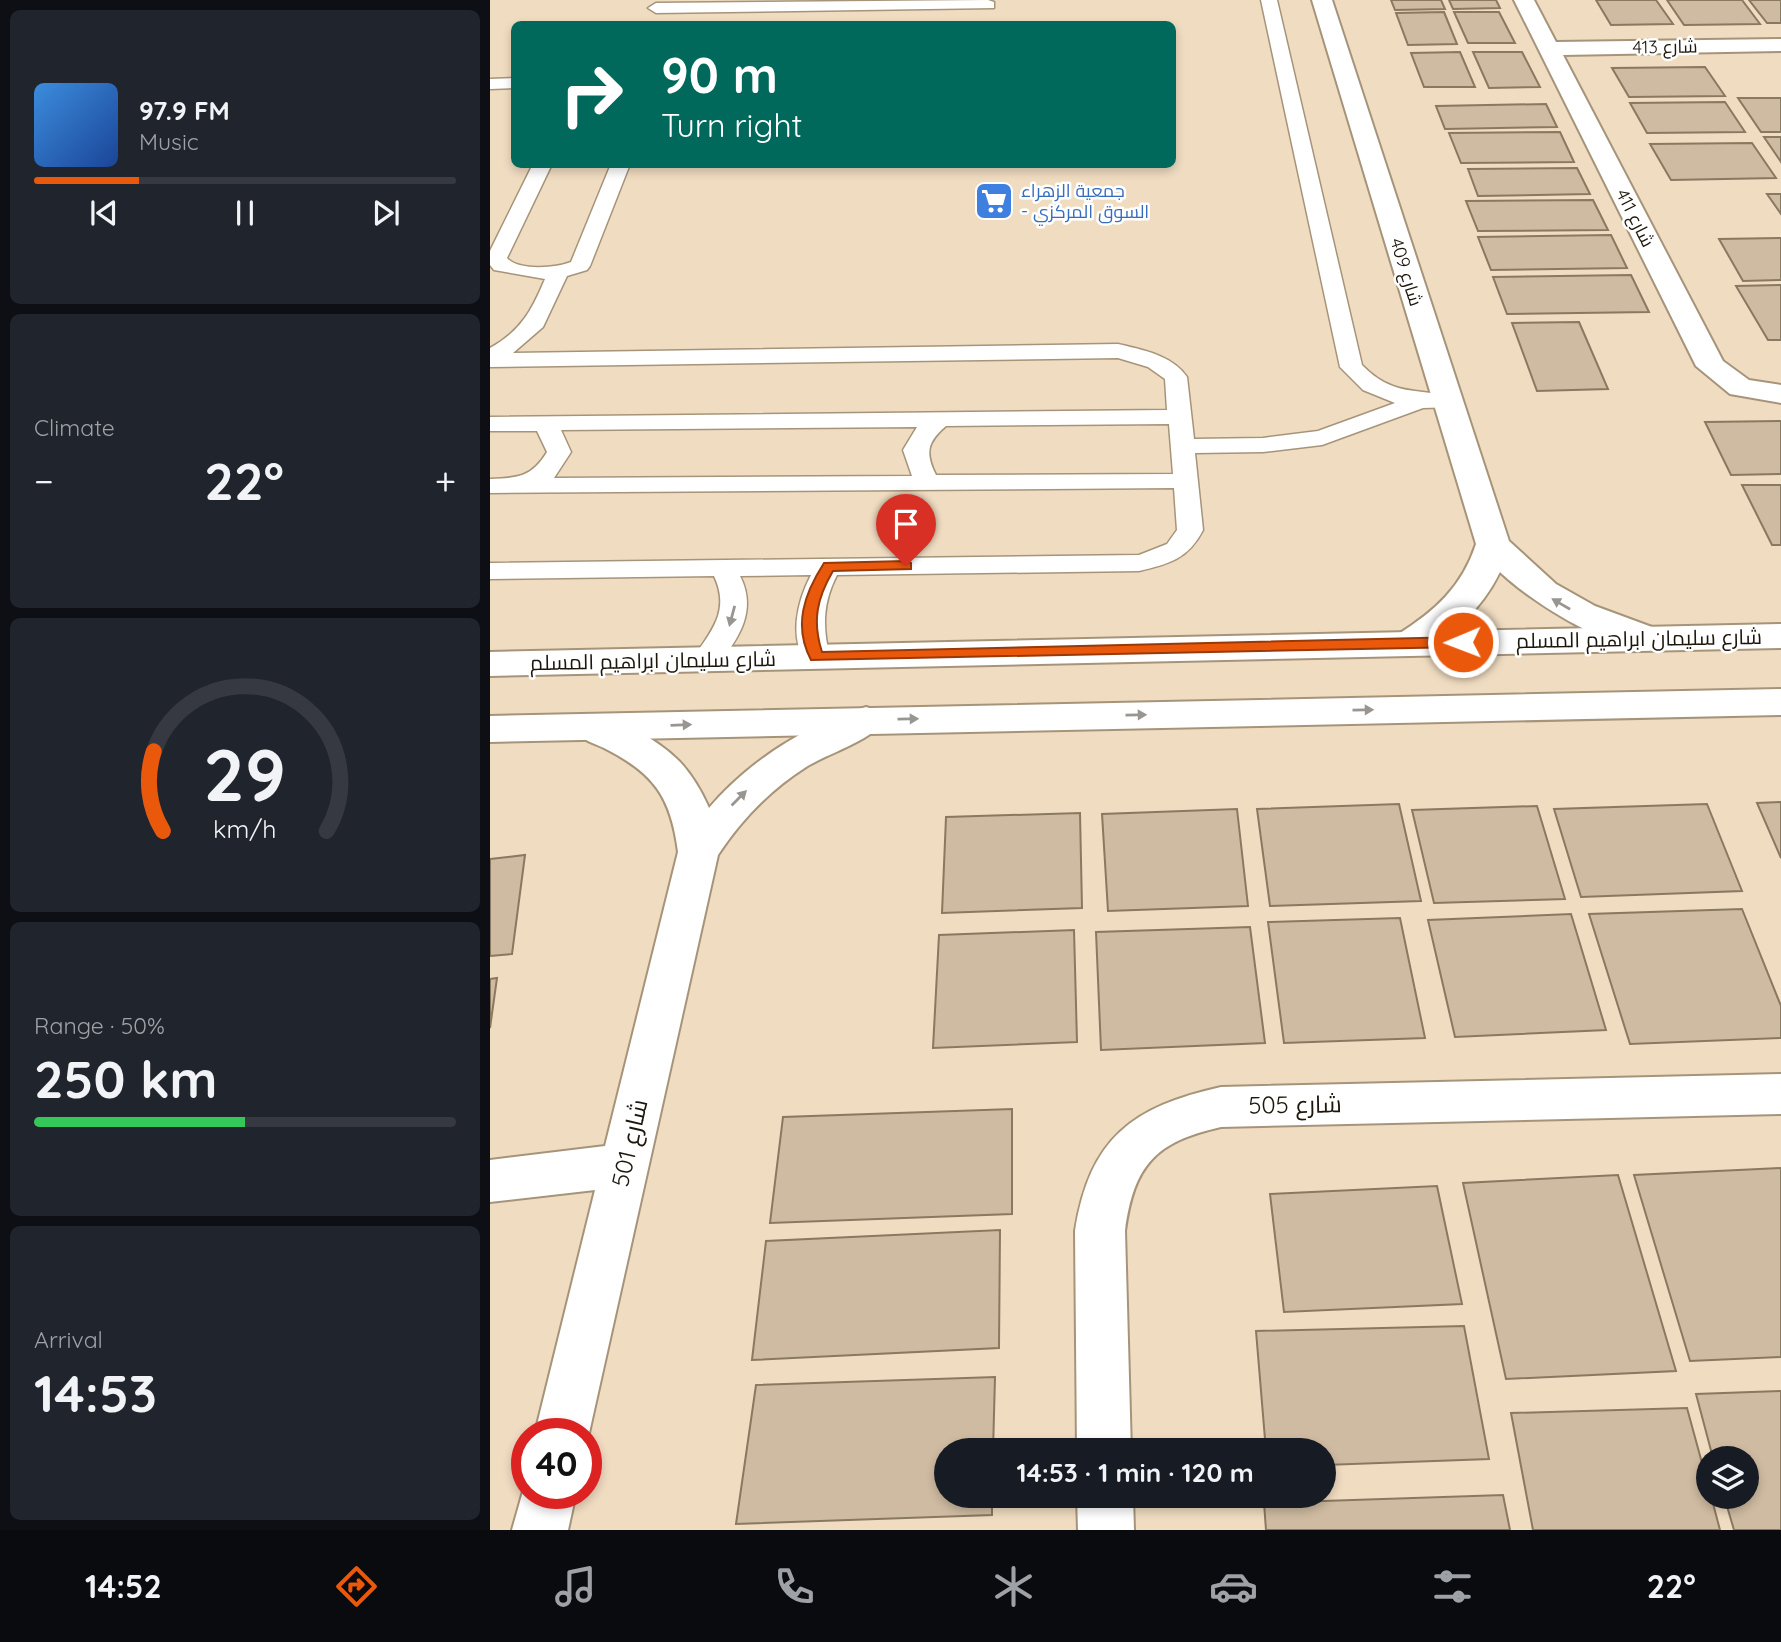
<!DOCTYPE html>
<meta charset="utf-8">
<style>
body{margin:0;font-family:Quicksand,Cairo,sans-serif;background:#20242c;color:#f1f3f6;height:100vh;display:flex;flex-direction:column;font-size:26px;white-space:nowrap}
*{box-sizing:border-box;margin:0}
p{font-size:23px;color:#9ea1a6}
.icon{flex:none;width:38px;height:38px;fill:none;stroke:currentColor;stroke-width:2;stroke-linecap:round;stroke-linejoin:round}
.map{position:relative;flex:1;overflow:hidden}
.details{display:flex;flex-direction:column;gap:10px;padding:10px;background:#0d0f14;width:490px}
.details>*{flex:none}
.guide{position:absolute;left:21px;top:21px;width:665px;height:147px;border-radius:10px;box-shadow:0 4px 10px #0003;background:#00695c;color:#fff;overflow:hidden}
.fabs{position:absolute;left:1206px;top:1446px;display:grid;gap:14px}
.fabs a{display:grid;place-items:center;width:63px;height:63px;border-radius:50%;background:#171b24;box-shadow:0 4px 10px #0003;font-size:35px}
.speed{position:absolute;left:21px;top:1418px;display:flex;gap:14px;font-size:35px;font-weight:700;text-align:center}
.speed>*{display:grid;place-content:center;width:91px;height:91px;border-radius:50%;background:#171b24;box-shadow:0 4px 10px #0003;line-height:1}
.speed .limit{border:10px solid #d22;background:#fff;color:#111}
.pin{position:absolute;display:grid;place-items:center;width:60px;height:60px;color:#fff;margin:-72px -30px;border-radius:50% 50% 50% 0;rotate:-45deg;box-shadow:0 0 7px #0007}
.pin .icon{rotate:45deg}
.me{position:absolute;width:77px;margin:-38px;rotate:269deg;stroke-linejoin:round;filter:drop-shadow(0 0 5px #0008)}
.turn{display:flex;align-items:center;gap:24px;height:147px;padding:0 35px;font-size:32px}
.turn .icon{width:91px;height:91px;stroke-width:2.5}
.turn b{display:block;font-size:49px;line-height:60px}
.big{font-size:52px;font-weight:800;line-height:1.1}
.details .card{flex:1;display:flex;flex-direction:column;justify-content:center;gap:10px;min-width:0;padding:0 24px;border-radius:10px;background:#20242c}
.details .dial{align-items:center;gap:0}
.dial svg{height:182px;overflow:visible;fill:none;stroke:#363941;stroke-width:7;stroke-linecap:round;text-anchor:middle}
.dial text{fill:#f1f3f6;stroke:none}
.song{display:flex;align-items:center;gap:21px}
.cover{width:84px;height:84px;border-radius:10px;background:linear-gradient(135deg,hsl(210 70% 55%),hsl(220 70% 35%))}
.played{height:7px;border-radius:4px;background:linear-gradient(90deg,#ea580c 25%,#363941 25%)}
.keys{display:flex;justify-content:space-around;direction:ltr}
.heat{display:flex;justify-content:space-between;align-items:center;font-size:38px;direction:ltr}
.charge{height:10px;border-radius:5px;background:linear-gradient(90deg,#34c759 50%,#363941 0)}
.trip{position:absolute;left:444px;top:1438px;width:402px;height:70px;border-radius:35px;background:#171b24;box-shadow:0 4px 10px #0003;font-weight:800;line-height:70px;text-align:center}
.dock{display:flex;height:112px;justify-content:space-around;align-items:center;background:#090b0e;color:#9ea1a6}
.dock .icon{width:49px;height:49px}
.dock .current{color:#ea580c}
.dock b{font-size:32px;color:#f1f3f6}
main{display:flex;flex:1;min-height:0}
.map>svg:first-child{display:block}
.building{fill:#cfbba1;stroke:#8a7860;stroke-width:2}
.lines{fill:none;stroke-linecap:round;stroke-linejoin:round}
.service-casing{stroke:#a6947a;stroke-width:3}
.minor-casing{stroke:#a6947a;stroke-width:4}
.tertiary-casing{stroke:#a6947a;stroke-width:4}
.service{fill:#fff;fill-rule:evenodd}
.minor{fill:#fff;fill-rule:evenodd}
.tertiary{fill:#fff;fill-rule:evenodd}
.oneway{fill:#999692}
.route{fill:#ea580c;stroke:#983908;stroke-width:2}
.labels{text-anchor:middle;stroke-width:5;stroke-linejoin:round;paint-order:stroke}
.far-street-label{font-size:18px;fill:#1d160c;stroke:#fff}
.far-shop-label{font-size:18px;fill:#366cbe;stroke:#fff;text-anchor:start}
.street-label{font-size:21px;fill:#1d160c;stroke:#fff}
.near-street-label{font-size:24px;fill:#1d160c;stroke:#fff}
</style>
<main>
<section class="details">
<div class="card">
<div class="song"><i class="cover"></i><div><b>97.9 FM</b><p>Music</p></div></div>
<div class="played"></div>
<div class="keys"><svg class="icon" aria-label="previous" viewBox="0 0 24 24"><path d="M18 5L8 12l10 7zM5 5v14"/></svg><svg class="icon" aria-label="pause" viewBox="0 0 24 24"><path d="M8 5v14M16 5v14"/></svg><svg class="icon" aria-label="next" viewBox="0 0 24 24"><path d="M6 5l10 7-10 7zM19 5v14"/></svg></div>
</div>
<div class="card"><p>Climate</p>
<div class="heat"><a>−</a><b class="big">22°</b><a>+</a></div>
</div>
<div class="card dial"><svg viewBox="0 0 100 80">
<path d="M14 69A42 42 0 1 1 86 69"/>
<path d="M14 69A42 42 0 0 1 10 34" stroke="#ea580c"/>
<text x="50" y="56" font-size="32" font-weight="700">29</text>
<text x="50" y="72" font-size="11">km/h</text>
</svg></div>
<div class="card"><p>Range · 50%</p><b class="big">250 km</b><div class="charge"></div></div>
<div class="card"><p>Arrival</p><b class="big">14:53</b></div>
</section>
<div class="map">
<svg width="1291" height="1530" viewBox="0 0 1291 1530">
<rect width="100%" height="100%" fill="#f0dcc1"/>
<g class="building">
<path d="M901,0H951L955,9L905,10Z"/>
<path d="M959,0H1006L1010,8L963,9Z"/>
<path d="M1106,0H1166L1183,24L1121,25Z"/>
<path d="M1177,0H1252L1270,24L1194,25Z"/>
<path d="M1259,0H1291V23H1277Z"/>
<path d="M954,12L967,44L918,45L906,13Z"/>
<path d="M964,12H1009L1025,43H978Z"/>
<path d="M970,52L985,87H934L921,53Z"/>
<path d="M983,52H1032L1050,87L999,88Z"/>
<path d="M1215,67L1235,96L1139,97L1122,68Z"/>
<path d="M1248,98H1291V132H1271Z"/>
<path d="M1235,102L1255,132L1157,133L1140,103Z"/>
<path d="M1056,104L1067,127L955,129L946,106Z"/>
<path d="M1070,132L1084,162L971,163L959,133Z"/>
<path d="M1274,137H1291V162Z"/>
<path d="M1262,143L1286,178L1181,180L1160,144Z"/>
<path d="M1087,168L1100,194L988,196L978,169Z"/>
<path d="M1277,194H1291V214Z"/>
<path d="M1103,200L1118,230L988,231L976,201Z"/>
<path d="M1121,235L1137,268L1001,270L988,237Z"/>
<path d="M1291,238V280L1253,281L1229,239Z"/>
<path d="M1141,275L1159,312L1017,314L1003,277Z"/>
<path d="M1291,285V340H1278L1246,286Z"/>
<path d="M1089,322L1118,389L1047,391L1022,323Z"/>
<path d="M1291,421V474L1241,475L1215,422Z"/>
<path d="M1252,485H1291V545H1282Z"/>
<path d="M1291,802V858L1267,803Z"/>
<path d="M909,804L931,901L780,906L767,809Z"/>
<path d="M1217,804L1252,891L1091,897L1064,809Z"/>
<path d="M1047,806L1075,899L944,903L922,810Z"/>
<path d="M747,809L758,906L618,911L612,814Z"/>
<path d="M590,813L592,908L452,913L456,817Z"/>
<path d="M35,855L22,954L0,956V859Z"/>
<path d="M1252,909L1291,1006V1038L1140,1044L1099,914Z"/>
<path d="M1081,914L1116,1030L965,1037L938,920Z"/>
<path d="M910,918L935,1038L794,1043L778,922Z"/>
<path d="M760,927L775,1043L611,1050L606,932Z"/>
<path d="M584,930L587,1042L443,1048L449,935Z"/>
<path d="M7,978L0,1028V979Z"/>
<path d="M522,1109V1214L280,1223L293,1117Z"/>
<path d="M1291,1168V1357L1200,1361L1144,1175Z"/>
<path d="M1128,1175L1186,1371L1016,1379L973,1183Z"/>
<path d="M947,1186L972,1304L794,1312L780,1194Z"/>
<path d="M510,1230L509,1348L262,1360L276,1241Z"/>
<path d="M974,1326L999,1459L835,1465V1451H776L766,1331Z"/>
<path d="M505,1377L503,1451H457V1496H502V1515L246,1524L266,1385Z"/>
<path d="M1291,1391V1530H1244L1234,1496H1256V1458H1223L1206,1394Z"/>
<path d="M1197,1408L1218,1485V1496H1221L1230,1530H1043L1021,1413Z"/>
<path d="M1013,1495L1020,1530H776L774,1503Z"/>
</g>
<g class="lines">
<defs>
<g id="service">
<path d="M498,0L504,2V8L166,13L158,8L166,3Z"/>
<path d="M771,0H787L872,365C903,397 927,388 965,397L969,402L965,407L933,408L832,445L773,452L705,453L713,530C698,559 679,564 649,571L347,575C333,602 332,627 340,657L336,663L326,666L316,663C299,637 307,602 321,575L250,576C268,611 248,640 226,667L216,669L206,667L202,660C220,632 241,612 224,576L0,579V563L649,555L677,544L687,530L684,488L0,493V479C28,478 42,477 57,452L47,431H0V417L677,410L675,379L658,367L628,358L0,367V348C31,331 42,310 55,279L4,270L0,265V251L43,164H62L17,258C28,271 66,268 81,262L121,164H140L100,266L97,270L77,276L53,327L23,353L628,344C653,350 682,355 697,377L704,439L773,438L828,431L905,403L873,390L850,367ZM679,424L683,474L446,475C435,453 437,442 456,426ZM427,427L413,450L422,476L64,478L81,452L71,430Z"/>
<path d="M24,78V88L0,89V79Z"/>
</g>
<g id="minor">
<path d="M822,0H842L1019,541L1066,584L1105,606L1170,630L1175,638L1170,646C1127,658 1040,601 1010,572C993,607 958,644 920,655L907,651L902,643L907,635C945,611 972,587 986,544Z"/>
<path d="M1024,0H1044L1066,42L1291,39V51L1073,55L1233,361L1259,380L1291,385V403L1240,394L1206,366Z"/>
<path d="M376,707L389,711L395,720C384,739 337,754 316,767C280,790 251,820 228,855L99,1433L96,1440V1433H45L105,1190L0,1202V1160L115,1146L188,852C181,797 164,773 114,748C101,742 91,740 83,728L89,719C120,710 168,740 190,762C202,775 212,792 219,808C259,761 317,724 376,707Z"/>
<path d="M1291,1074V1114L731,1127C665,1142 644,1165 635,1231L641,1451H587L585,1231C600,1138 642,1107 731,1087Z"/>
<path d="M37,1477V1493H86L78,1530H22Z"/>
<path d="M587,1496H643L644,1530H588Z"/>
</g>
<g id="tertiary">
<path d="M1291,624V648L0,676V652Z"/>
<path d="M1291,689V715L0,742V716Z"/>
</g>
</defs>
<use href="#service" class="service-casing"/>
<use href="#minor" class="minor-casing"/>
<use href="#tertiary" class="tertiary-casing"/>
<use href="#service" class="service"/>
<use href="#minor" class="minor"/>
<use href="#tertiary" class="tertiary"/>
</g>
<defs><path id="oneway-solid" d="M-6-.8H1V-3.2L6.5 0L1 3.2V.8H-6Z" transform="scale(1.75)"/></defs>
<g class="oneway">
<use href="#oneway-solid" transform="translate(1071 604) rotate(-150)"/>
<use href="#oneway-solid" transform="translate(242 616) rotate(105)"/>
<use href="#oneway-solid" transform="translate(873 710) rotate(-1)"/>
<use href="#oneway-solid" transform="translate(646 715) rotate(-1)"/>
<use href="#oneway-solid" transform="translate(418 719) rotate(-1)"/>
<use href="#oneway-solid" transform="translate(191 725) rotate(-2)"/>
<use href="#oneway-solid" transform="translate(249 798) rotate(-45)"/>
</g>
<path class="route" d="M416,561L421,563V569L343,571C327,598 322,621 332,652L973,637L980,642L973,647L321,660C303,626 314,594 334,563Z"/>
<defs>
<symbol id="supermarket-square" viewBox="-11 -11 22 22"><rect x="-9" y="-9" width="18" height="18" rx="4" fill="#3f7fe0" stroke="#fff"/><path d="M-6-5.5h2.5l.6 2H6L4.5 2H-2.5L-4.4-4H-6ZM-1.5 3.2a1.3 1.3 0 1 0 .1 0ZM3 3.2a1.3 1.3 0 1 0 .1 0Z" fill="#fff"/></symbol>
</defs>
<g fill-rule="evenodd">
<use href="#supermarket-square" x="482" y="179" width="44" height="44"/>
</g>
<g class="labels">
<g class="far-street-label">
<text transform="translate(1175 47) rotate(-1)" y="6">شارع 413</text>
<text transform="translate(1145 218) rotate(63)" y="6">شارع 411</text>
<text transform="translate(916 272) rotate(73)" y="6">شارع 409</text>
</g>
<g class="far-shop-label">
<text x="531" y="197">جمعية الزهراء<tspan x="531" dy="21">- السوق المركزي</tspan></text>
</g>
<g class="street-label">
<text transform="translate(1149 639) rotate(-1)" y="7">شارع سليمان ابراهيم المسلم</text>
<text transform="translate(163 661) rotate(-1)" y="7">شارع سليمان ابراهيم المسلم</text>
</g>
<g class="near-street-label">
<text transform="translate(805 1105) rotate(-1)" y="8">شارع 505</text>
<text transform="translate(140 1143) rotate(-77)" y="8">شارع 501</text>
</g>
</g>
</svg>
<div class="fabs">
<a><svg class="icon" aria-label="layers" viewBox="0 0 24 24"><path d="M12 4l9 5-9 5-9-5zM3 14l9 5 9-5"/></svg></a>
</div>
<div class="speed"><div class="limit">40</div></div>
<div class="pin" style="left:416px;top:566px;background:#d93025"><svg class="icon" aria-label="arrive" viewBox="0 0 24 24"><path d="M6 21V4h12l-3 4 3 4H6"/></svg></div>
<svg class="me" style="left:973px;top:642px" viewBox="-20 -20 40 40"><circle r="17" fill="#ea580c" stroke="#fff" stroke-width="3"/><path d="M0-11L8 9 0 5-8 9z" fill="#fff"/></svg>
<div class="trip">14:53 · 1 min · 120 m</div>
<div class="guide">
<div class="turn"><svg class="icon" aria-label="right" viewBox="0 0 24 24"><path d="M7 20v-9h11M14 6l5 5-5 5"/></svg><div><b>90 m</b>Turn right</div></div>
</div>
</div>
</main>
<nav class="dock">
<b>14:52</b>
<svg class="icon current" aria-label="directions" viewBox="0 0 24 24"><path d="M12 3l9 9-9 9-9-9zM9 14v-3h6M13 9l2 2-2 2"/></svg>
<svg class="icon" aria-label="music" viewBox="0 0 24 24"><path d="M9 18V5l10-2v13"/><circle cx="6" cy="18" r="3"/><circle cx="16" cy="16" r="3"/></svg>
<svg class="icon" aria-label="phone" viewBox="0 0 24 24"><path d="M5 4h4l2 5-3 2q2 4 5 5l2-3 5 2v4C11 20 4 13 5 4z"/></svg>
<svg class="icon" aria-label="climate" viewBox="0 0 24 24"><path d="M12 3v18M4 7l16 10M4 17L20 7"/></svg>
<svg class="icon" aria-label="car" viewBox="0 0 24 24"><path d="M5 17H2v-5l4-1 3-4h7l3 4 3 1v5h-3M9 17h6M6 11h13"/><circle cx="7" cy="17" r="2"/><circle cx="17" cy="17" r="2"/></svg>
<svg class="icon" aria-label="filters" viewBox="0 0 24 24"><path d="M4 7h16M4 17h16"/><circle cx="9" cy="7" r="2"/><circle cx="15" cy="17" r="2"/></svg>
<b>22°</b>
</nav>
